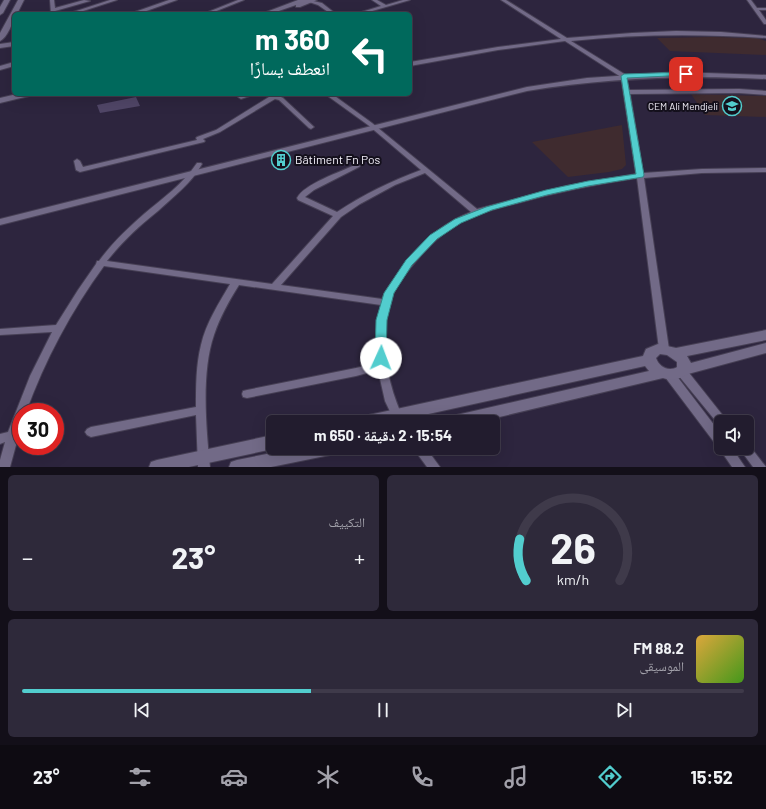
<!DOCTYPE html>
<html lang="ar">
<meta charset="utf-8">
<style>
body{margin:0;font-family:Barlow,"Noto Naskh Arabic",sans-serif;background:#2e293a;color:#f1f3f6;direction:rtl;height:100vh;display:flex;flex-direction:column;font-size:15px;white-space:nowrap}
*{box-sizing:border-box;margin:0}
p{font-size:13px;color:#a2a1aa}
.icon{flex:none;width:22px;height:22px;fill:none;stroke:currentColor;stroke-width:2;stroke-linecap:round;stroke-linejoin:round}
.map{position:relative;height:467px;overflow:hidden;direction:ltr}
.drawer{display:flex;flex-direction:column;gap:8px;padding:8px;background:#130f19;flex:1}
.drawer>*{flex:none}
.hud{position:absolute;left:12px;top:12px;width:400px;height:84px;border-radius:6px;box-shadow:0 4px 16px #0002,0 0 0 1px #3f3a4a;direction:rtl;background:#00695c;color:#fff;overflow:hidden}
.fabs{position:absolute;left:714px;top:415px;display:grid;gap:8px}
.fabs a{display:grid;place-items:center;width:40px;height:40px;border-radius:6px;background:#221c2e;box-shadow:0 4px 16px #0002,0 0 0 1px #3f3a4a;font-size:20px}
.speed{position:absolute;left:12px;top:403px;display:flex;gap:8px;font-size:20px;font-weight:700;text-align:center}
.speed>*{display:grid;place-content:center;width:52px;height:52px;border-radius:50%;background:#221c2e;box-shadow:0 4px 16px #0002,0 0 0 1px #3f3a4a;line-height:1}
.speed .limit{border:6px solid #d22;background:#fff;color:#111}
.pin{position:absolute;display:grid;place-items:center;width:34px;height:34px;color:#fff;margin:-17px;border-radius:8px;box-shadow:0 2px 6px #0006}
.me{position:absolute;width:44px;margin:-22px;rotate:2deg;stroke-linejoin:round;filter:drop-shadow(0 0 3px #0008)}
.turn{display:flex;align-items:center;gap:14px;height:84px;padding:0 16px;font-size:18px}
.turn .icon{width:52px;height:52px;stroke-width:2.5}
.turn b{display:block;font-size:28px;line-height:34px}
.big{font-size:30px;font-weight:700;line-height:1.1}
.drawer .card{flex:1;display:flex;flex-direction:column;justify-content:center;gap:6px;min-width:0;padding:0 14px;border-radius:6px;background:#2e293a}
.drawer .dial{align-items:center;gap:0}
.dial svg{height:104px;overflow:visible;fill:none;stroke:#3f3a4a;stroke-width:7;stroke-linecap:round;text-anchor:middle}
.dial text{fill:#f1f3f6;stroke:none}
.song{display:flex;align-items:center;gap:12px}
.cover{width:48px;height:48px;border-radius:6px;background:linear-gradient(135deg,hsl(40 70% 55%),hsl(100 70% 35%))}
.played{height:4px;border-radius:2px;background:linear-gradient(90deg,#52cdce 40%,#3f3a4a 40%)}
.keys{display:flex;justify-content:space-around;direction:ltr}
.heat{display:flex;justify-content:space-between;align-items:center;font-size:22px;direction:ltr}
.drawer .tiles{flex:1;display:grid;gap:8px;grid-template-columns:1fr 1fr}
.card:last-child{grid-column:span 2}
.trip{position:absolute;left:266px;top:415px;width:234px;height:40px;border-radius:6px;background:#221c2e;box-shadow:0 4px 16px #0002,0 0 0 1px #3f3a4a;font-weight:700;line-height:40px;text-align:center;direction:rtl}
.tab-bar{display:flex;height:64px;justify-content:space-around;align-items:center;background:#0e0b12;color:#a2a1aa}
.tab-bar .icon{width:28px;height:28px}
.tab-bar .selected{color:#52cdce}
.tab-bar b{font-size:18px;color:#f1f3f6}
.map>svg:first-child{display:block}
.education{fill:#3f2b2f}
.green{fill:#504667}
.lines{fill:none;stroke-linecap:round;stroke-linejoin:round}
.minor-casing{stroke:#463f54;stroke-width:2}
.tertiary-casing{stroke:#463f54;stroke-width:2}
.secondary-casing{stroke:#463f54;stroke-width:2}
.minor{fill:#726a87;fill-rule:evenodd}
.tertiary{fill:#726a87;fill-rule:evenodd}
.secondary{fill:#726a87;fill-rule:evenodd}
.route{fill:#52cdce;stroke:#358586}
.labels{text-anchor:middle;stroke-width:4;stroke-linejoin:round;paint-order:stroke}
.far-poi-label{font-size:10px;fill:#f5f2fc;stroke:#14101c;text-anchor:end}
.poi-label{font-size:12px;fill:#f5f2fc;stroke:#14101c;text-anchor:start}
</style>
<div class="map">
<svg width="766" height="467" viewBox="0 0 766 467">
<rect width="100%" height="100%" fill="#2d253e"/>
<g class="education">
<path d="M712,37L757,38L766,41V55L670,51L657,38Z"/>
<path d="M691,94L766,96V117L705,115Z"/>
<path d="M622,125L626,165L622,169L609,172L568,177L532,142Z"/>
</g>
<path class="green" d="M136,97L140,106L100,113L97,105Z"/>
<g class="lines">
<defs>
<g id="minor">
<path d="M50,0H54L55,8L84,0L90,1L55,11V14H51Z"/>
<path d="M110,0H117L74,14H67Z"/>
<path d="M238,0H244L209,14H203Z"/>
<path d="M309,0L322,3L336,14H331L318,5L309,2Z"/>
<path d="M372,0H377L386,5L403,0H410L362,14H355L381,6Z"/>
<path d="M501,0H506L567,38L632,33L676,31L721,32L766,36V38C701,34 636,34 571,41L626,75L629,90L739,89L766,91V95L739,93L630,94L643,173L702,169L766,168V172L702,173L644,178L669,349L667,352L664,353L661,352L659,349L637,178C597,184 557,192 518,203C501,207 483,212 467,219C448,228 431,243 418,259C409,269 399,281 393,294C392,297 392,302 390,305C378,342 388,387 405,422H395L385,401L378,370L356,376L247,398L243,397L242,394L243,391L247,390L356,368L377,363L376,334L381,305L239,285C229,301 220,317 214,335C201,373 206,427 210,467H198L196,415L91,437L87,435L85,432L87,429L91,427L196,407C196,386 196,365 201,345C206,323 219,303 230,284L104,266C71,311 45,360 26,412H21V427L10,467H0V460L5,442L0,444V434L8,432L30,376L52,332L0,335V329L56,325L78,290L96,264L97,261H99C112,243 128,228 144,214C163,198 183,184 197,163H201L202,164C192,183 174,196 158,211C139,226 122,242 107,261L272,284L333,216L298,200L297,198C304,184 340,172 355,165H359L360,166L359,167L314,190L305,197L337,212C364,194 391,181 421,170L368,125L325,94H332L372,123L477,209L566,186L636,174L621,77L565,41L498,50L410,66V62L498,47L561,39ZM425,173L471,212C438,225 414,249 395,278C390,285 385,291 382,299L281,285L341,217L360,204L395,185Z"/>
<path d="M747,0H751L757,8H766V10H759L766,20V24H764Z"/>
<path d="M14,62V66L0,70V66Z"/>
<path d="M245,94H255L241,99L238,97Z"/>
<path d="M264,94H281L279,96L283,98L314,127L311,129L309,128L279,100L275,99L220,132L203,139L205,141L204,142L80,172L76,170L74,161L77,159L80,161L83,167L197,140L196,138L197,137L216,130L269,97Z"/>
<path d="M682,368L686,369L728,422H721V426L719,425L678,375L677,372L678,369Z"/>
<path d="M669,370L673,371L721,434V448H732L745,467H732L721,451L720,447L717,446L665,377L664,374L665,371Z"/>
<path d="M747,444L749,445L766,467H753L739,448H747Z"/>
<path d="M413,448H426L440,467H427Z"/>
</g>
<g id="tertiary">
<path d="M169,0H177L138,14H129Z"/>
<path d="M14,42V46L0,48V44Z"/>
</g>
<g id="secondary">
<path d="M4,0H10L3,13L0,15V7Z"/>
<path d="M18,0H24L17,14H14C14,22 7,38 0,41V33Z"/>
<path d="M298,0H317L300,7H296V5L270,14H261Z"/>
<path d="M676,72L766,75V79C685,75 607,78 527,91L0,225V219L527,87L587,78Z"/>
<path d="M17,94H30L29,96L0,103V98Z"/>
<path d="M766,330V340L687,356L691,363L766,343V353L688,374C680,379 673,381 663,378L478,422H444L447,418L452,416L649,371L645,366L392,422H356L359,418L364,416L643,356L646,349L658,344L676,348ZM660,354L667,355L677,362V367C669,372 659,367 656,358Z"/>
<path d="M273,435V448H275L273,449L189,467H149L151,462L157,460Z"/>
<path d="M297,448H338L336,453L330,455L271,467H229L231,462L237,460Z"/>
</g>
</defs>
<use href="#minor" class="minor-casing"/>
<use href="#tertiary" class="tertiary-casing"/>
<use href="#secondary" class="secondary-casing"/>
<use href="#minor" class="minor"/>
<use href="#tertiary" class="tertiary"/>
<use href="#secondary" class="secondary"/>
</g>
<path class="route" d="M686,72H689V75L627,78L644,175L643,177L588,186L547,195L492,210L461,223L437,239L412,265L394,293L387,320L386,358L385,361L381,362L377,361L375,358L376,320L384,293L406,260L430,235L455,219L486,207L546,190L588,181L636,174L621,76L624,74Z"/>
<defs>
<symbol id="school-ring" viewBox="-11 -11 22 22"><circle r="9.5" fill="#14101c" stroke="#52cdce" stroke-width="1.5"/><path d="M0-5L7-2L0 1L-7-2ZM-4 1L0 2.5L4 1V4Q0 6-4 4Z" fill="#52cdce"/></symbol>
<symbol id="building-ring" viewBox="-11 -11 22 22"><circle r="9.5" fill="#14101c" stroke="#52cdce" stroke-width="1.5"/><path d="M-4-6H4V6H1V3H-1V6H-4ZM-2.5-4.3h1.7v1.8h-1.7ZM.8-4.3h1.7v1.8H.8ZM-2.5-1h1.7V.8h-1.7ZM.8-1h1.7V.8H.8Z" fill="#52cdce"/></symbol>
</defs>
<g fill-rule="evenodd">
<use href="#school-ring" x="721" y="95" width="22" height="22"/>
<use href="#building-ring" x="270" y="149" width="22" height="22"/>
</g>
<g class="labels">
<g class="far-poi-label">
<text x="718" y="110">CEM Ali Mendjeli</text>
</g>
<g class="poi-label">
<text x="295" y="164">Bâtiment Fn Pos</text>
</g>
</g>
</svg>
<div class="fabs">
<a><svg class="icon" aria-label="sound" viewBox="0 0 24 24"><path d="M4 9h4l5-4v14l-5-4H4zM17 9q2 3 0 6"/></svg></a>
</div>
<div class="speed"><div class="limit">30</div></div>
<div class="pin" style="left:686px;top:74px;background:#d93025"><svg class="icon" aria-label="arrive" viewBox="0 0 24 24"><path d="M6 21V4h12l-3 4 3 4H6"/></svg></div>
<svg class="me" style="left:381px;top:358px" viewBox="-20 -20 40 40"><circle r="19" fill="#fff"/><path d="M0-13L10 11 0 6-10 11z" fill="#52cdce"/></svg>
<div class="trip">15:54 · 2 دقيقة · 650 m</div>
<div class="hud">
<div class="turn"><svg class="icon" aria-label="left" viewBox="0 0 24 24"><path d="M17 20v-9H6M10 6l-5 5 5 5"/></svg><div><b>360 m</b>انعطف يسارًا</div></div>
</div>
</div>
<section class="drawer">
<div class="tiles">
<div class="card dial"><svg viewBox="0 0 100 80">
<path d="M14 69A42 42 0 1 1 86 69"/>
<path d="M14 69A42 42 0 0 1 9 37" stroke="#52cdce"/>
<text x="50" y="56" font-size="32" font-weight="700">26</text>
<text x="50" y="72" font-size="11">km/h</text>
</svg></div>
<div class="card"><p>التكييف</p>
<div class="heat"><a>−</a><b class="big">23°</b><a>+</a></div>
</div>
<div class="card">
<div class="song"><i class="cover"></i><div><b>88.2 FM</b><p>الموسيقى</p></div></div>
<div class="played"></div>
<div class="keys"><svg class="icon" aria-label="previous" viewBox="0 0 24 24"><path d="M18 5L8 12l10 7zM5 5v14"/></svg><svg class="icon" aria-label="pause" viewBox="0 0 24 24"><path d="M8 5v14M16 5v14"/></svg><svg class="icon" aria-label="next" viewBox="0 0 24 24"><path d="M6 5l10 7-10 7zM19 5v14"/></svg></div>
</div>
</div>
</section>
<nav class="tab-bar">
<b>15:52</b>
<svg class="icon selected" aria-label="directions" viewBox="0 0 24 24"><path d="M12 3l9 9-9 9-9-9zM9 14v-3h6M13 9l2 2-2 2"/></svg>
<svg class="icon" aria-label="music" viewBox="0 0 24 24"><path d="M9 18V5l10-2v13"/><circle cx="6" cy="18" r="3"/><circle cx="16" cy="16" r="3"/></svg>
<svg class="icon" aria-label="phone" viewBox="0 0 24 24"><path d="M5 4h4l2 5-3 2q2 4 5 5l2-3 5 2v4C11 20 4 13 5 4z"/></svg>
<svg class="icon" aria-label="climate" viewBox="0 0 24 24"><path d="M12 3v18M4 7l16 10M4 17L20 7"/></svg>
<svg class="icon" aria-label="car" viewBox="0 0 24 24"><path d="M5 17H2v-5l4-1 3-4h7l3 4 3 1v5h-3M9 17h6M6 11h13"/><circle cx="7" cy="17" r="2"/><circle cx="17" cy="17" r="2"/></svg>
<svg class="icon" aria-label="filters" viewBox="0 0 24 24"><path d="M4 7h16M4 17h16"/><circle cx="9" cy="7" r="2"/><circle cx="15" cy="17" r="2"/></svg>
<b>23°</b>
</nav>
